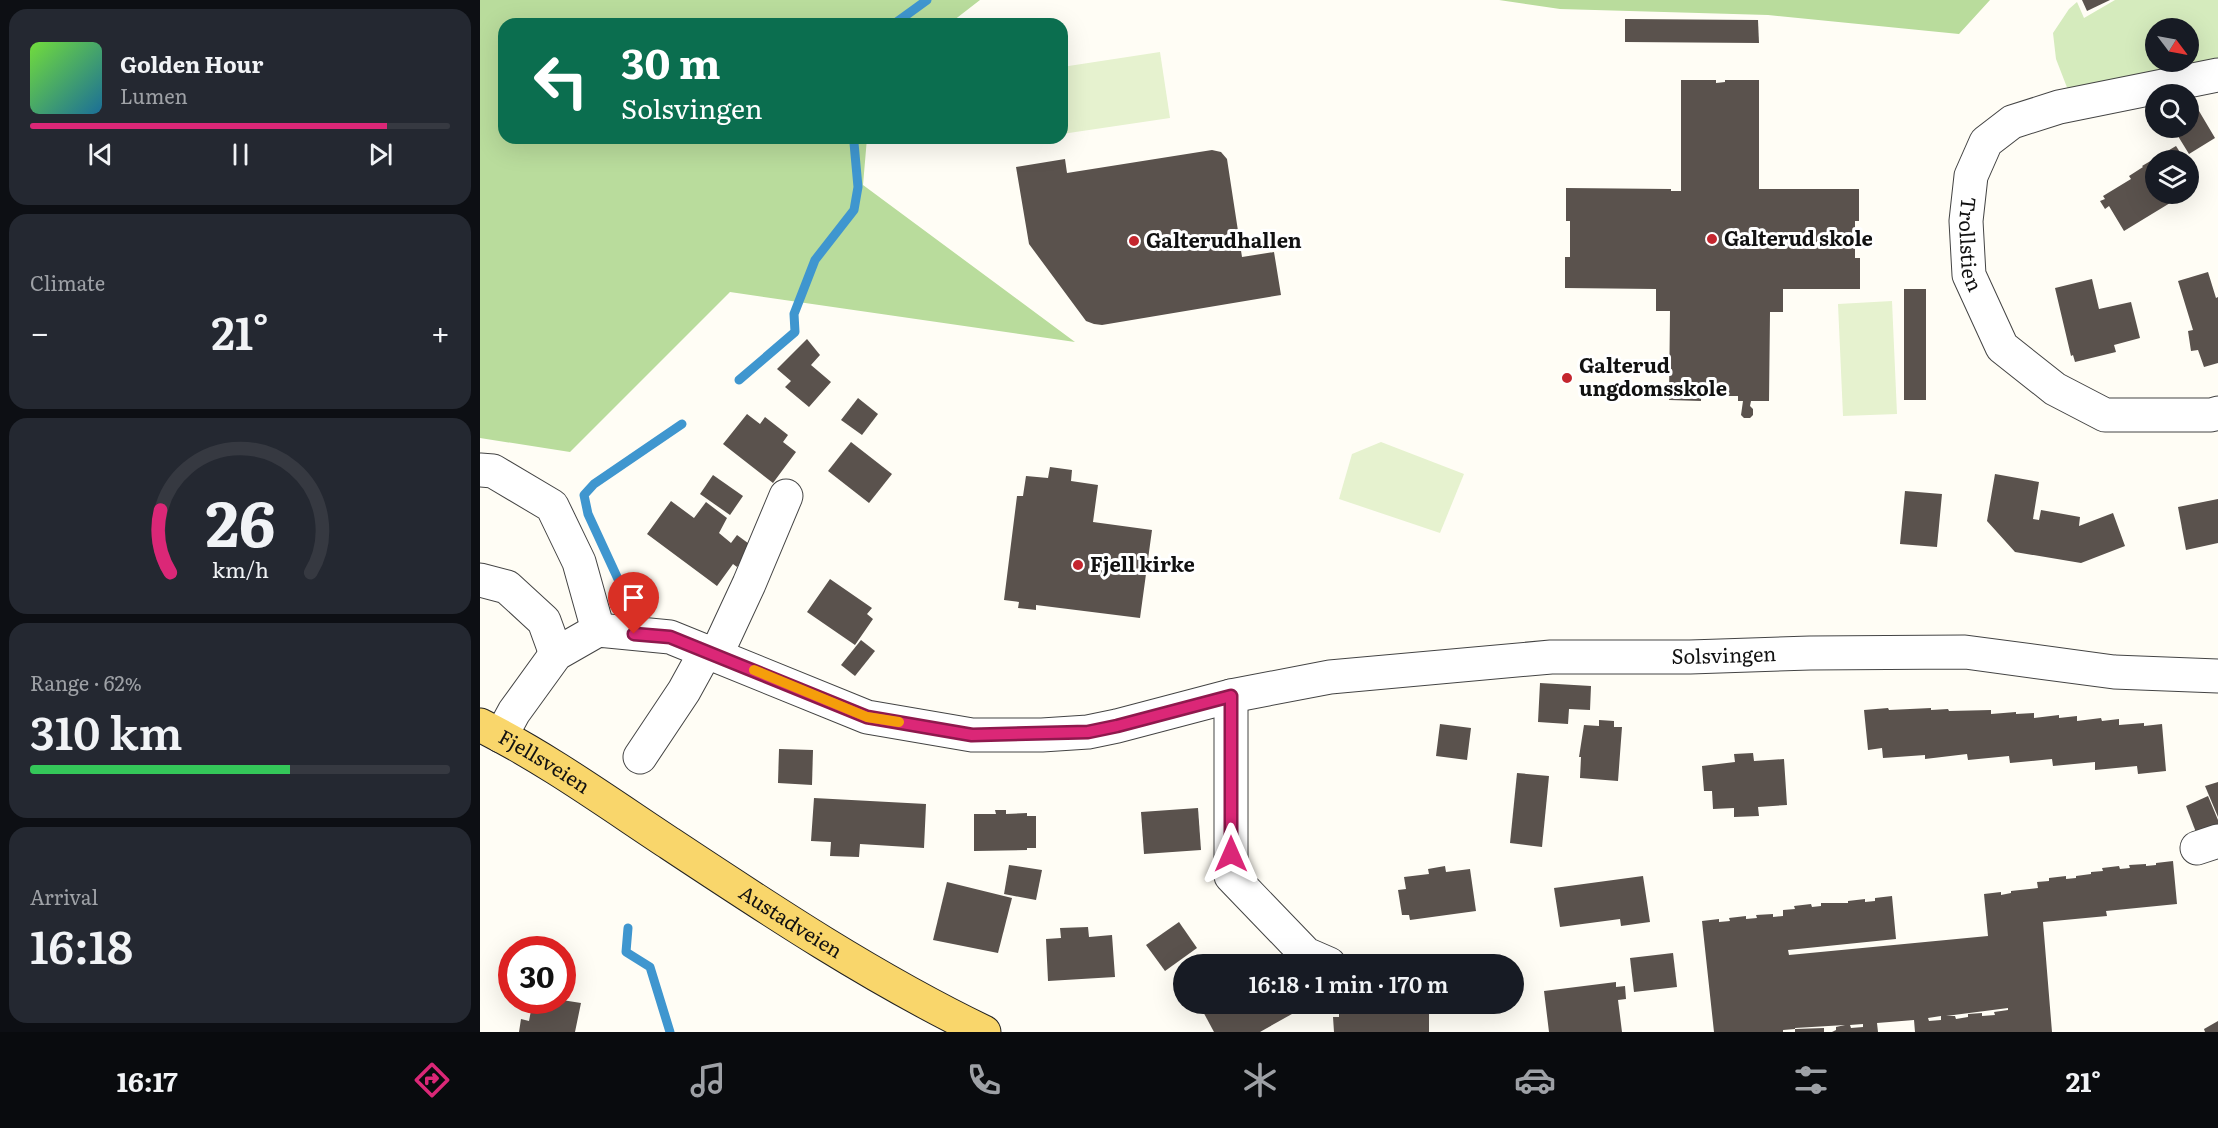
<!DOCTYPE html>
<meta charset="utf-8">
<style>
body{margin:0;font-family:Literata,serif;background:#242831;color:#f1f3f6;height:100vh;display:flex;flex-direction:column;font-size:22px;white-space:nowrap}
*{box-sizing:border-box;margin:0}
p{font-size:20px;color:#9ea1a6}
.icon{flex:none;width:33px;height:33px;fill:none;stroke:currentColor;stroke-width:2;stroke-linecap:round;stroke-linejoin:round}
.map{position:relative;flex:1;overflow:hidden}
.panel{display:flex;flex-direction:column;gap:9px;padding:9px;background:#0d0f14;width:480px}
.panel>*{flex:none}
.hud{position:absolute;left:18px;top:18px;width:570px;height:126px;border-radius:18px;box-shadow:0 6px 24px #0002;background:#0b6e4f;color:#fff;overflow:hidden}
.needle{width:39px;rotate:122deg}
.controls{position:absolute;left:1665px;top:18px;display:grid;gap:12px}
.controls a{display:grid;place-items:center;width:54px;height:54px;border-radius:50%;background:#171b24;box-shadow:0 6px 24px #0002;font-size:30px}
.speed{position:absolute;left:18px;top:936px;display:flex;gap:12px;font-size:30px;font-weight:700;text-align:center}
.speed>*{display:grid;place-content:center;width:78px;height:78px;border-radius:50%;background:#171b24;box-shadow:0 6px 24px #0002;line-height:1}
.speed .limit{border:9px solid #d22;background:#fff;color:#111}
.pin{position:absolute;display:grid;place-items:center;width:51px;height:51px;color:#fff;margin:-62px -26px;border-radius:50% 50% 50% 0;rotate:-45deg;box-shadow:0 0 6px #0007}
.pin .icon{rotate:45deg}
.me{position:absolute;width:66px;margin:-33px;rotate:0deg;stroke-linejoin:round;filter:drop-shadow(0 0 4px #0008)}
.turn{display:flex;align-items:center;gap:21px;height:126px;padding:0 24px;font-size:27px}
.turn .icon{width:78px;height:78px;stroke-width:2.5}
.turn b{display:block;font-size:42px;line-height:51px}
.big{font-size:45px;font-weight:600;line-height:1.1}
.panel .tile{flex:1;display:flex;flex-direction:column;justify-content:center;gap:9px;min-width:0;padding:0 21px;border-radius:18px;background:#242831}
.panel .dial{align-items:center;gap:0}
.dial svg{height:156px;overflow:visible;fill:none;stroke:#363941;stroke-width:7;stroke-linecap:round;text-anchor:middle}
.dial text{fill:#f1f3f6;stroke:none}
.song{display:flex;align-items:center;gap:18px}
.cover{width:72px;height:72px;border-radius:9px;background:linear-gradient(135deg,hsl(100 70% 55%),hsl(200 70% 35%))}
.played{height:6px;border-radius:3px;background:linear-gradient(90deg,#db2777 85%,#363941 85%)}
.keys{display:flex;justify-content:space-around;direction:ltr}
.heat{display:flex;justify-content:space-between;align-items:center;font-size:33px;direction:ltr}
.charge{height:9px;border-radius:4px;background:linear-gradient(90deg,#34c759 62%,#363941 0)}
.trip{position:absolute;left:693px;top:954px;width:351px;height:60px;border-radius:30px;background:#171b24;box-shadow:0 6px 24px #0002;font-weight:600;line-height:60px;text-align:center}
.tab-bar{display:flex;height:96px;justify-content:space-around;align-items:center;background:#090b0e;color:#9ea1a6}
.tab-bar .icon{width:42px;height:42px}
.tab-bar .active{color:#db2777}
.tab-bar b{font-size:27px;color:#f1f3f6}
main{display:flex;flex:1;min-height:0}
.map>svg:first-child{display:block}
.green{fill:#d5ebbd;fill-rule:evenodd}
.forest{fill:#b9dc9c}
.pitch{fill:#e6f2cf}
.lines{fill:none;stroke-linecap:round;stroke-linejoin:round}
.stream{stroke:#3f96cf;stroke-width:9}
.building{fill:#5a524d;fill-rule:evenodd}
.minor-casing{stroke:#444;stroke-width:35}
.major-casing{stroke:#222;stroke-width:35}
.minor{stroke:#fff;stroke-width:33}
.major{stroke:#f9d66b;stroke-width:33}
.route-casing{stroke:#8e194d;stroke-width:15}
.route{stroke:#db2777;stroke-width:10}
.slow{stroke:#f59e0b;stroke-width:10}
.poi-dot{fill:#c4262e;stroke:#fff;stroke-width:2}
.labels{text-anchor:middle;stroke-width:6;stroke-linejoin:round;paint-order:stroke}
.poi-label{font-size:20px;font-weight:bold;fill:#111;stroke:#fff;text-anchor:start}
.street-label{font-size:20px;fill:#111;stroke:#fff}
</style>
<main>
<section class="panel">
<div class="tile">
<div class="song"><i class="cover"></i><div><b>Golden Hour</b><p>Lumen</p></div></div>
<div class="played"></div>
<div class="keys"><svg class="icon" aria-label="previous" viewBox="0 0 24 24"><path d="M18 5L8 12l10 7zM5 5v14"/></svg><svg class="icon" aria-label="pause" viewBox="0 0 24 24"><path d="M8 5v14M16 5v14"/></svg><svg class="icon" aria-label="next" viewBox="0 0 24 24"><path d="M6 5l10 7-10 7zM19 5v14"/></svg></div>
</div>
<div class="tile"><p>Climate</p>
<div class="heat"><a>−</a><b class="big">21°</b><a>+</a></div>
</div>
<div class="tile dial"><svg viewBox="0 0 100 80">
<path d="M14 69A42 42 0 1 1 86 69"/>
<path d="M14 69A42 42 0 0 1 9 37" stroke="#db2777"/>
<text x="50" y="56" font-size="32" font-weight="700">26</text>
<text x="50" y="72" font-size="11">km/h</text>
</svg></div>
<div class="tile"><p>Range · 62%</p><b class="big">310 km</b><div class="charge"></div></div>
<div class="tile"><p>Arrival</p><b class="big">16:18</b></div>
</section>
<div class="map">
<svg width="1738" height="1032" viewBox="0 0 1738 1032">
<rect width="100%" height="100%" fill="#fffdf5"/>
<path class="green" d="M1635,0H1738V61L1588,90L1576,59L1573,33L1589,9L1597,2L1604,18ZM1676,28H1708V62H1676Z"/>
<g class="forest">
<path d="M0,0H500L469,24H24V138H387L383,185L595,342L250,292L90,452L0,438Z"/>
<path d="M1019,0H1510L1479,34L1288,15L1080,9Z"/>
</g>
<g class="pitch">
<path d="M680,52L690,118L582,134V67Z"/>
<path d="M1412,301L1417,414L1363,416L1358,304Z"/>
<path d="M901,442L984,474L960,533L859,499L872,454Z"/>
</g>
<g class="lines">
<g class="stream">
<path d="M414,24L447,0"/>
<path d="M259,380L315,332L314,314L335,260L374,210L378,187L374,143"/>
<path d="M144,592L108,514L104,495L114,484L202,424"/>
<path d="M148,928L146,952L170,967L190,1032"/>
</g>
</g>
<g class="building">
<path d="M1602,0H1630L1607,11Z"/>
<path d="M1145,19L1278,20L1279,43L1145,42Z"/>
<path d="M1201,80H1236V83L1245,82V80H1279V189H1379V221H1375V258H1380V289H1303V312H1290L1289,401H1271L1270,406L1273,409V415L1270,418H1264L1261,415L1263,401H1258V396H1221V401L1189,400L1190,311H1176V289L1085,288V257H1090V221H1086V188L1191,189V191H1201Z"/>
<path d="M1719,111L1735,138L1709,154L1693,128H1708V118Z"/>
<path d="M1696,146L1705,160H1676V194H1694L1687,198L1690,203L1644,231L1629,206L1625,209L1620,201L1625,199L1623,196L1651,179L1649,176L1663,167L1662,166Z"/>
<path d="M732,150L741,152L747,159L762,257L794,252L801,295L622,325L614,324L606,321L549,244L536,167L585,159L587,173Z"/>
<path d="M1708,167L1717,180L1708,185Z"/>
<path d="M1728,272L1736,298L1738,297V363L1724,367L1718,350L1711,351L1708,331L1713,330L1698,281Z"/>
<path d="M1612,279L1619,309L1651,302L1660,338L1634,345L1636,352L1595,362L1593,355L1591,356L1575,288Z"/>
<rect x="1424" y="289" width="22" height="111"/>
<path d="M327,339L340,355L331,365L351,382L329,407L305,387L311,381L297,369Z"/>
<path d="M378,398L398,414L382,435L361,420Z"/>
<path d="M267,414L280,424L285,417L308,435L303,442L316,452L293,483L243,444Z"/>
<path d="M371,442L412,474L389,503L348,471Z"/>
<path d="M570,467L592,470L591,481L618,485L613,522L672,530L660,618L556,605V610L538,608L539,602L524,600L537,496H543L546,476L568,478Z"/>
<path d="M1515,474L1559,482L1553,519L1559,520L1561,510L1600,517L1599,526L1633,513L1645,546L1601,563L1535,552L1507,521Z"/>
<path d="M233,475L263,496L250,515L220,494Z"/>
<path d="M1425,491L1462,494L1457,547L1420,544Z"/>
<path d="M1738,499V543L1706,550L1698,507Z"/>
<path d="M191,501L214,518L226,502L247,518L239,533L251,543L257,535L272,546L257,567L253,564L237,586L167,534Z"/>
<path d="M350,579L392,608L387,614L393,619L375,645L327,612Z"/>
<path d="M381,640L395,651L375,676L361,665Z"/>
<path d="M1060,683L1111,686L1110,710L1089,709L1088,724L1058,722Z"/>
<path d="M1408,708L1409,710L1451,708V710L1468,709L1469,711L1511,710V714L1536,712V714L1554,713V718L1579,715V718L1597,716V721L1621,718L1622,721L1639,719V725L1664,723V726L1682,724L1686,771L1658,774L1657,766L1615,770V762L1573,766L1572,759L1530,763L1529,756L1488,760L1487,754L1445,759V755L1403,758L1402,748L1388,750L1384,710Z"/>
<path d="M1119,720L1134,721V727H1142L1138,781L1100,778L1101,757H1099L1104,725L1119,726Z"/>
<path d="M960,724L991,728L987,760L956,756Z"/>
<path d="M299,749L333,750L332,785L298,783Z"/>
<path d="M1273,753L1274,761L1304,759L1307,805L1278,807L1279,816L1254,817V808L1233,809L1232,791H1224L1222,766L1255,762L1254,754Z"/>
<path d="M1037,773L1069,776L1062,847L1030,843Z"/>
<path d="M1738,782V817L1725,786Z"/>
<path d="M1728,796L1738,820V827L1717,835L1706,806Z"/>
<path d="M334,798L446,804L444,848L380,844L379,857L350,856L351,842L331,841Z"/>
<path d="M718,808L721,850L664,854L661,812Z"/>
<path d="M515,810H526V814L547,813V816H556V848H547V850L494,851V814H516Z"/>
<path d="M1693,861L1697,904L1626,911L1627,916L1563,922L1572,1032H1435L1434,1020L1397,1023L1398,1032H1352L1356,1030V1027L1365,1025L1315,1028V1029L1344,1028V1032H1315V1029L1303,1030V1032H1234L1222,921L1239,919V922L1250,921L1249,918L1266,916V919L1277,918L1276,915L1293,914V917L1303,916V910L1315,909L1314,906L1331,904L1332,907L1341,906V903H1368V901L1385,899V902L1395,901V898L1412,896L1416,939L1308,950L1309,955L1508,936L1504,894L1521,892V895L1531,893V891L1558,888L1557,882L1569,881V878L1586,876V879L1596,878V876L1611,874V872L1623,871L1622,868L1639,866L1640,869L1650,868L1649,865L1666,864V866L1676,865V863ZM1528,1008V1010L1514,1012L1515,1015L1502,1016V1013L1488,1014V1017L1476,1019L1475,1016H1466ZM1461,1016V1020L1449,1021L1448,1018ZM1383,1024V1027L1371,1028L1370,1025Z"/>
<path d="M529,865L562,870L556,900L524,894Z"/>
<path d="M965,866L966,872L990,869L996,911L930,920L929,915H922L918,890L926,889L924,877L949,874L948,869Z"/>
<path d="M1163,876L1170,922L1141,926L1140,919L1080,927L1074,888Z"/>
<path d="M467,882L532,898L518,953L453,940Z"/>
<path d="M699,922L717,948L685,971L666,945Z"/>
<path d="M608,927L609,937L632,935L635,977L568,981L566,939L581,938L580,928Z"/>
<path d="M1193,953L1197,987L1154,992L1150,958Z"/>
<path d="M1136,982V987L1145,986L1146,999L1138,1000L1142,1032H1069L1064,991Z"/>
<path d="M53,1000H82L101,1003L95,1032H39L41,1019L49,1021Z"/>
<path d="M724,1004H815L819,1010L780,1032H734L720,1006Z"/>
<path d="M859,1004H949V1032H854L853,1017H859Z"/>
<path d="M975,1004H1005V1010L975,1011Z"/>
<path d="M1738,1021V1032H1725L1724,1029Z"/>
</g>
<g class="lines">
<defs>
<g id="minor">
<path id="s1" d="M1738,75L1579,107L1532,122L1506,142L1491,176L1486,221L1489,275L1522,347L1575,389L1625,415H1731L1738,413"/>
<path d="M0,470L13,471L72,506L99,562L118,630"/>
<path d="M0,580L27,587L64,621L76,654"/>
<path d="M236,655L269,584L306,496"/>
<path d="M751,696V876L826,954L849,964"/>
<path id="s2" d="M21,736L34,712L76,654L118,630L190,637L387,717L492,735H562L608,732L637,726L751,696L850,677L1071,657H1210L1330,653L1485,652L1634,672L1738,676"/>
<path d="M160,757L204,691L226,651"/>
<path d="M1717,848L1738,841"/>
</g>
<g id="major">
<path id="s3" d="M0,725C66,758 127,802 189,843C290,910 394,979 504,1032"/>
</g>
</defs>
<use href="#minor" class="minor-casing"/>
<use href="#major" class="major-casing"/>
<use href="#minor" class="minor"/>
<use href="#major" class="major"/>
</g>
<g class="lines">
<defs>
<path id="route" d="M154,634L190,637L387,717L492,735L608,732L637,726L751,696V854"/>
</defs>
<use href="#route" class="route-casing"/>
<use href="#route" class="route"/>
<path class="slow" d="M274,670L387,717L419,722"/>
</g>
<g class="poi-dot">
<circle cx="1232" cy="239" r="6"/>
<circle cx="654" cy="241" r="6"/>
<circle cx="1087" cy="378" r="6"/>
<circle cx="598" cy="565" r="6"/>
</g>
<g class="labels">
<g class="poi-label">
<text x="1244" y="246">Galterud skole</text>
<text x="666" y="248">Galterudhallen</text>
<text x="1099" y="373">Galterud<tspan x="1099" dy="23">ungdomsskole</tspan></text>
<text x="610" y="572">Fjell kirke</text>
</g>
<g class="street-label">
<text dy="7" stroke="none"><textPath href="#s1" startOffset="350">Trollstien</textPath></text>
<text dy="7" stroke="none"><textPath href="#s2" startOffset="1298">Solsvingen</textPath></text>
<text dy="7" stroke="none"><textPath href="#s3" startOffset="74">Fjellsveien</textPath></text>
<text dy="7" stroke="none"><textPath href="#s3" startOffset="368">Austadveien</textPath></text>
</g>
</g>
</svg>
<div class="controls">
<a><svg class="needle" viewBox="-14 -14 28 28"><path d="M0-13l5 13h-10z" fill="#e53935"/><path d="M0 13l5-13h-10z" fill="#9ea1a6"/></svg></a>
<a><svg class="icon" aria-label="search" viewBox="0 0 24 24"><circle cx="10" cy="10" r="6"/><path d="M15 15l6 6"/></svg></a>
<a><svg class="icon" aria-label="layers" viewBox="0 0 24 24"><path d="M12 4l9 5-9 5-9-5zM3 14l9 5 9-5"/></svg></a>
</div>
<div class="speed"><div class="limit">30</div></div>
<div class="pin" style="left:154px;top:634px;background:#d93025"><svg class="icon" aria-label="arrive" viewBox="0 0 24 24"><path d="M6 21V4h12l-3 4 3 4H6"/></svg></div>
<svg class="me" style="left:751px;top:854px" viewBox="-20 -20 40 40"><path d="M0-17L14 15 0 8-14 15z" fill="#db2777" stroke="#fff" stroke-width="4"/></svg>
<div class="trip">16:18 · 1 min · 170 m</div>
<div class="hud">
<div class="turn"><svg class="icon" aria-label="left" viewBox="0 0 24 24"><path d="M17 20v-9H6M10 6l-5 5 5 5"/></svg><div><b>30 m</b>Solsvingen</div></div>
</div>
</div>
</main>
<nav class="tab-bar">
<b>16:17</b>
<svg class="icon active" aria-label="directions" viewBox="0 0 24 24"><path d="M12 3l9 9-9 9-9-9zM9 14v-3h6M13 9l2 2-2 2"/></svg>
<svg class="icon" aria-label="music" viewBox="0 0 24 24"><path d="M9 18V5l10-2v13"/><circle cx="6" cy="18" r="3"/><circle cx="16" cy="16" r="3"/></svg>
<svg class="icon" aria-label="phone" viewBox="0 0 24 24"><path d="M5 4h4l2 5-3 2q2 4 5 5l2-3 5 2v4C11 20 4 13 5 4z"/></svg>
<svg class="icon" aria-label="climate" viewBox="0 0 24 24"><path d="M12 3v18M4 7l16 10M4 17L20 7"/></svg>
<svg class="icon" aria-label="car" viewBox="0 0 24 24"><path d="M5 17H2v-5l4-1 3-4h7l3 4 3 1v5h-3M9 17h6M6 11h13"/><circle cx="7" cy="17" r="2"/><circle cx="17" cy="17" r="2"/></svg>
<svg class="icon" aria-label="filters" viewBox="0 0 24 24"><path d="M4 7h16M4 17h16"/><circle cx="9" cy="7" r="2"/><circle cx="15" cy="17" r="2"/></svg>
<b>21°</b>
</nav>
